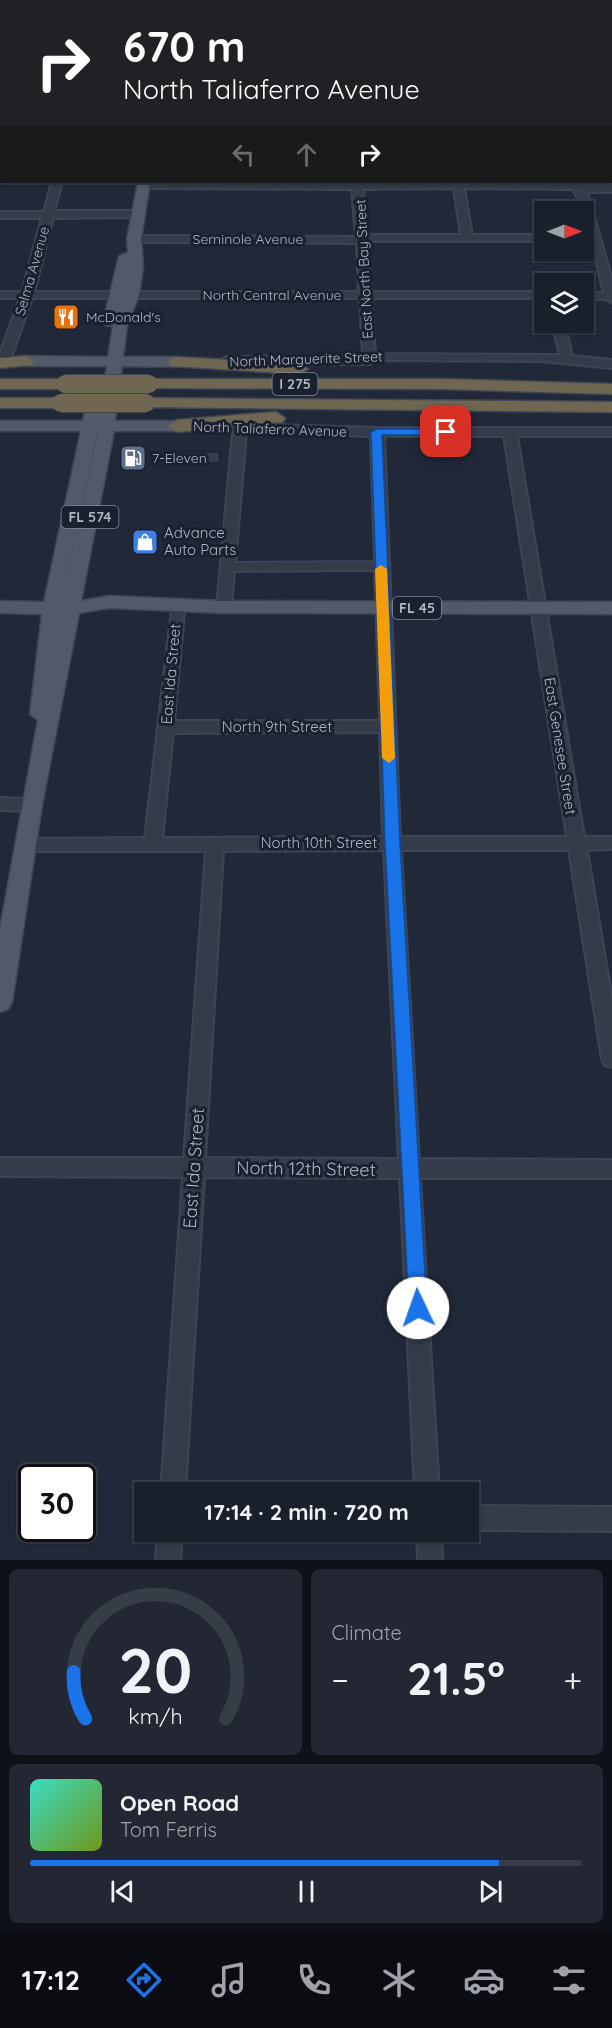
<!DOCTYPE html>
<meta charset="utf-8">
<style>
body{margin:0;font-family:Quicksand,sans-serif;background:#222733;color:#f1f3f6;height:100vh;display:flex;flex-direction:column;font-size:22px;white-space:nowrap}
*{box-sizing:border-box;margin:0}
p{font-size:20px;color:#9fa2a9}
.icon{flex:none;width:33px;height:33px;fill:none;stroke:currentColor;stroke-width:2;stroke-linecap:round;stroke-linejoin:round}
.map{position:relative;height:1560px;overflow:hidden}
.side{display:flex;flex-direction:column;gap:9px;padding:9px;background:#0e1118;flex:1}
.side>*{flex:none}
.top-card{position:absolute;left:0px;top:0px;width:612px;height:183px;box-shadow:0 2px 4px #0004,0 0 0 2px #373d47;background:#202124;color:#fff;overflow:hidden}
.needle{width:39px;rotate:90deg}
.fabs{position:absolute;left:534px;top:201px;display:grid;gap:12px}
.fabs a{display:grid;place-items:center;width:60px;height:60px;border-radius:0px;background:#191f2b;box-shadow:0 2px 4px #0004,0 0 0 2px #373d47;font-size:30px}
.speed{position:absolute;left:18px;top:1464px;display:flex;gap:12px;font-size:30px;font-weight:700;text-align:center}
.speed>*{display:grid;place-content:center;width:78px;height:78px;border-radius:50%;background:#191f2b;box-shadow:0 2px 4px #0004,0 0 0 2px #373d47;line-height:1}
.speed .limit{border:3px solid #111;border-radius:9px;background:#fff;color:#111}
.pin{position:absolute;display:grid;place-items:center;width:51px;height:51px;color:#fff;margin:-26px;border-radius:12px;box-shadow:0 3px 9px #0006}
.me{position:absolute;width:66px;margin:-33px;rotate:357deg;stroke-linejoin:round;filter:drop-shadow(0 0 4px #0008)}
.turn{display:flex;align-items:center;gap:21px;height:126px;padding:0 24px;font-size:27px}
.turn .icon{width:78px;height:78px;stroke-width:2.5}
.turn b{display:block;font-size:42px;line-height:51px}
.lanes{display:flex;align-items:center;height:57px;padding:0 24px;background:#0003;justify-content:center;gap:30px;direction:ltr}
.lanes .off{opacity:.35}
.big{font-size:45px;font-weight:700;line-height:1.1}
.side .card{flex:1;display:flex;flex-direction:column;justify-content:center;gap:9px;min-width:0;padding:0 21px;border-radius:9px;background:#222733}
.side .dial{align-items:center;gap:0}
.dial svg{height:156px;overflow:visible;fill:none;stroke:#373d47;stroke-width:7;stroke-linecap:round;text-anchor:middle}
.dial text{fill:#f1f3f6;stroke:none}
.song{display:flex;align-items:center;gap:18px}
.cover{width:72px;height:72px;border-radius:9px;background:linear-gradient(135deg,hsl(170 70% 55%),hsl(80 70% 35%))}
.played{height:6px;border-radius:3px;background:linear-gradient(90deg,#1a73e8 85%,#373d47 85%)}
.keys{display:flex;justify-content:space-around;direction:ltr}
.heat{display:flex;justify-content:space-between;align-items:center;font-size:33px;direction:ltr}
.side .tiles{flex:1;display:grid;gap:9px;grid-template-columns:1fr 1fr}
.card:last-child{grid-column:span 2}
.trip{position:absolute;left:134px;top:1482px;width:345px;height:60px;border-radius:0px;background:#191f2b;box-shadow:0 2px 4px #0004,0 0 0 2px #373d47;font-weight:700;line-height:60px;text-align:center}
.menu{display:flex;height:96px;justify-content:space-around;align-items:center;background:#0a0c11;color:#9fa2a9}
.menu .icon{width:42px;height:42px}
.menu .active{color:#1a73e8}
.menu b{font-size:27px;color:#f1f3f6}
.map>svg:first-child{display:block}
.building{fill:#333c50;stroke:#1c2230;stroke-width:1.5}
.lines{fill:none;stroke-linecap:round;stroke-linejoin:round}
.minor-casing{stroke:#3e4453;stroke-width:4}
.major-casing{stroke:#3e4453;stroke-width:3}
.highway-casing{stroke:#3f4654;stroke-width:3}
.minor{fill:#343b49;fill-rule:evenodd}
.major{fill:#525a6a;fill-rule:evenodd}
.highway{fill:#6f6751;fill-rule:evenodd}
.highway-bridge-casing{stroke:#3f4654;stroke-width:20;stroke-linecap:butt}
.highway-bridge{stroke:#6f6751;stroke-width:18}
.route{fill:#1a73e8;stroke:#114b97;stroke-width:1.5}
.slow{fill:#f59e0b}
.labels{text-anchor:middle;stroke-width:6;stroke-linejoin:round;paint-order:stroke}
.far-street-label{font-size:14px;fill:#afb6c6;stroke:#1a202e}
.far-poi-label{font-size:14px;fill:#afb6c6;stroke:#1a202e;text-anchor:start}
.shield{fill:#1a202e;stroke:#828998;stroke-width:1.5}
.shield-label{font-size:14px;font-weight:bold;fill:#afb6c6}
.poi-label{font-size:15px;fill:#afb6c6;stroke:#1a202e;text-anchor:start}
.street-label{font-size:15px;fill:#afb6c6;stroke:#1a202e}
.near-street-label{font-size:18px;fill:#afb6c6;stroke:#1a202e}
</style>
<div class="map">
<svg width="612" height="1560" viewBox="0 0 612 1560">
<rect width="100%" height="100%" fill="#212939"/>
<path class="building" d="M171,452H220L219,463H169Z"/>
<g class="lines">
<defs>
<g id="minor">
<rect x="22" y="0" width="8" height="2"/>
<rect x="243" y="0" width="8" height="2"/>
<rect x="314" y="0" width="8" height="2"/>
<rect x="384" y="0" width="8" height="2"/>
<rect x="454" y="0" width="8" height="2"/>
<path d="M524,0H532L533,2H525Z"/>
<rect x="595" y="0" width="8" height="2"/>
<rect x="0" y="5" width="2" height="6"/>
<path d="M610,30H612V39L610,38Z"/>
<path d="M2,66V76L0,77V67Z"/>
<rect x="610" y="137" width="2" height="6"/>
<rect x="0" y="156" width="2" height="6"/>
<path d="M52,182H62L54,211H139L144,214L139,217L53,218L34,292H359L357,243L134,242L129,239L134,236L356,237L352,189L139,188V184L143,183L573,182L584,186H612V192H587L612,280V303L606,299H584V293H604C598,270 585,202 572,189L464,188L472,235H544V241H367L371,292H544V298H371L375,354L560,355L552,322H564L572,356L612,360V368L541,361L383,360L369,364L226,365L220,361L226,357L363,356L360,298H32L10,360L0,363V354L20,298H0V292H22L42,218H0V212H44ZM454,188L461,235H367L363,189Z"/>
<path d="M199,423L377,428H612V436H517L584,837H612V849L587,850L612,1001V1067L605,1065L602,1059L569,850H401L419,1159L612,1160V1178H420L439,1492H415L400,1178L204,1177L185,1492H161L183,1177L0,1176V1158H184L206,851H25L19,850L16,845L19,840L25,839L145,838L172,609H182L184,612L174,721H380L375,570L234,571L231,607L224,612L217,607L233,432L194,430V424ZM246,432L371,436L375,562L235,563ZM384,436H504L567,837H400ZM380,732L383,837L162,838L173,733ZM384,850L399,1159L205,1158L223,851Z"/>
<path d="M0,798L31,799L39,805L31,811L0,810Z"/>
<path d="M468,1506L612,1507V1531L468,1530Z"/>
<path d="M158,1532H182L180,1560H156Z"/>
<path d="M417,1532H441L442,1560H418Z"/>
</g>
<g id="major">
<path d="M171,0H181L170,2Z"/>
<path d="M612,1V7H610V2H607Z"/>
<rect x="0" y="33" width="2" height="6"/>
<rect x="0" y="93" width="2" height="8"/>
<rect x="610" y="93" width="2" height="8"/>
<path d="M138,182H150L141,239L143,266L139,295L127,326L123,357H177L185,362L177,367L122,366L115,421H177L185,426L177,431H114L81,601L109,596L224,601L612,602V614L224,613L109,608L79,613L42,805L12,1002L8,1009L0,1012V929L38,720L30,714L42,614L0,613V601L44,602L81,431H0V421H83L90,385L98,380L104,383L107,366H25L17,361L25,356L108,357L113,326L105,325L103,322L119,256L128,252L127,239ZM97,431V434L63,598Z"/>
</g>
<g id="highway">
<path d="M25,356L34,361L31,365L0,368V358Z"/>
<path d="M177,357L299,364L308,369L299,374L171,366L168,362L171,358Z"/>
<path d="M0,379H65L74,384L65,389H0Z"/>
<path d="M149,379H442L612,384V394L442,389L143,388L140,384L143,380Z"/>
<path d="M0,398H61L70,403L61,408H0Z"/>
<path d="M146,398L612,402V412L140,407L137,403Z"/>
<path d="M276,412L285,418L283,422L177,432L168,426L177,420Z"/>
</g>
</defs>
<use href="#minor" class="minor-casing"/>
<use href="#major" class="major-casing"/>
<use href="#highway" class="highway-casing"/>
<use href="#minor" class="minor"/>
<use href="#major" class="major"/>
<use href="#highway" class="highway"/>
<defs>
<g id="highway-bridge">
<path d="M65,384H149"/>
<path d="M61,403H146"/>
</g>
</defs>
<use href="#highway-bridge" class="highway-bridge-casing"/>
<use href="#highway-bridge" class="highway-bridge"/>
</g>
<path class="route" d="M446,429L451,432L450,435H382L400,843L427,1308L424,1314L418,1317L411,1314L409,1308L385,843L371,432L377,429Z"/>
<path class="slow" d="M381,565L387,569L395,758L389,763L382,758L375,569Z"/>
<defs>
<symbol id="restaurant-square" viewBox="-11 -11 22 22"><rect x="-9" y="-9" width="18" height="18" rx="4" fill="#e8710a" stroke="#1a202e"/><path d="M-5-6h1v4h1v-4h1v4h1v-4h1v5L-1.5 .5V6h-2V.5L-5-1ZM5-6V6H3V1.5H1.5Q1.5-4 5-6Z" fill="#fff"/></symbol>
<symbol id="fuel-square" viewBox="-11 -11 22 22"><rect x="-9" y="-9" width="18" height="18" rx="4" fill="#5c6f8a" stroke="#1a202e"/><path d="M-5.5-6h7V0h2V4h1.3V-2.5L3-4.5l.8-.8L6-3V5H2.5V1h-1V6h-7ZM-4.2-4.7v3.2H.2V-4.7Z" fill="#fff"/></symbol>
<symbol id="shop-square" viewBox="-11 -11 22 22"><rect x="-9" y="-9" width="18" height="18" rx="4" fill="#3f7fe0" stroke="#1a202e"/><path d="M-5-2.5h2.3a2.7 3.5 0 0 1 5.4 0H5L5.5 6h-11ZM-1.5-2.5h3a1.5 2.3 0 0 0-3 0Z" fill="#fff"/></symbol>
</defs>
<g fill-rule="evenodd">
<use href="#restaurant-square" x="51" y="302" width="30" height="30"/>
<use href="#fuel-square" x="118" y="443" width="30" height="30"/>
<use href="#shop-square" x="130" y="527" width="30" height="30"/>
</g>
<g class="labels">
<g class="far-street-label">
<text x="248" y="244">Seminole Avenue</text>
<text transform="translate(364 269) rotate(-93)" y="5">East North Bay Street</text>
<text transform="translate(32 271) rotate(-74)" y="5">Selma Avenue</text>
<text x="272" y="300">North Central Avenue</text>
<text transform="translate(306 359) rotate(-2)" y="5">North Marguerite Street</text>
<text transform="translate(270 429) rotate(2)" y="5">North Taliaferro Avenue</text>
</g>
<g class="far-poi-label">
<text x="86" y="322">McDonald's</text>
<text x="152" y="463">7-Eleven</text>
</g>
<g class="shield">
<rect x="272.5" y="373" width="45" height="22" rx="4.5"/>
<rect x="61.5" y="506" width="57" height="22" rx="4.5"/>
<rect x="393" y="597" width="48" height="22" rx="4.5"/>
</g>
<g class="shield-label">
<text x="295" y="389">I 275</text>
<text x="90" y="522">FL 574</text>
<text x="417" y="613">FL 45</text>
</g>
<g class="poi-label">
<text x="164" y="538">Advance<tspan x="164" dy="17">Auto Parts</tspan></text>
</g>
<g class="street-label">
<text transform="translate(171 674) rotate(-85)" y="5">East Ida Street</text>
<text x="277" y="732">North 9th Street</text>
<text transform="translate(560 746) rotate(81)" y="5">East Genesee Street</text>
<text x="319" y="848">North 10th Street</text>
</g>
<g class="near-street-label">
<text transform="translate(194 1168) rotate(-86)" y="6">East Ida Street</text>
<text transform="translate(306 1169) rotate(1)" y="6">North 12th Street</text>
</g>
</g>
</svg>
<div class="fabs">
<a><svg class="needle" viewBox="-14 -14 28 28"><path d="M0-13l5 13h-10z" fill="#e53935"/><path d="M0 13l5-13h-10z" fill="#9fa2a9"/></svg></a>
<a><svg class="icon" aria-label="layers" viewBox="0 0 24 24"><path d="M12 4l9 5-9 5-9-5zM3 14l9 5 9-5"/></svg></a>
</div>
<div class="speed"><div class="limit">30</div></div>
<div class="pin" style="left:446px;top:432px;background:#d93025"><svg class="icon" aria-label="arrive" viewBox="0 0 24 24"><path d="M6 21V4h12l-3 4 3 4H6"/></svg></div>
<svg class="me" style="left:418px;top:1308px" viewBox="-20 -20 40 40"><circle r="19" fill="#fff"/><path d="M0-13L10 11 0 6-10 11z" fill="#1a73e8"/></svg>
<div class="trip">17:14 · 2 min · 720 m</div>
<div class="top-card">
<div class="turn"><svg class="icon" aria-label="right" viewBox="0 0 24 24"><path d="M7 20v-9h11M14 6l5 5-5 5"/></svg><div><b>670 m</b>North Taliaferro Avenue</div></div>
<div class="lanes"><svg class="icon off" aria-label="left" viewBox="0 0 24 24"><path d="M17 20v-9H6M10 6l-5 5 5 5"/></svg><svg class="icon off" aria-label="ahead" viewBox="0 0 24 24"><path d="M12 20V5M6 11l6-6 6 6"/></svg><svg class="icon" aria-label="right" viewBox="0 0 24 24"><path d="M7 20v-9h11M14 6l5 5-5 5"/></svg></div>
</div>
</div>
<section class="side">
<div class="tiles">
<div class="card dial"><svg viewBox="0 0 100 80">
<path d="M14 69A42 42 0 1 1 86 69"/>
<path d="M14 69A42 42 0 0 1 8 45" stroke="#1a73e8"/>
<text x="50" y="56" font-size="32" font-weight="700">20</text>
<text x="50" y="72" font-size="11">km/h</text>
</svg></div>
<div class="card"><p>Climate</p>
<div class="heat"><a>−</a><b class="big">21.5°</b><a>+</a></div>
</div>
<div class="card">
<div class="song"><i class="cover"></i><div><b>Open Road</b><p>Tom Ferris</p></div></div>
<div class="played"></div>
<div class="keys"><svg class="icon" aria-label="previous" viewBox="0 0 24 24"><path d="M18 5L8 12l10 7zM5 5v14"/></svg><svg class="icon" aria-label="pause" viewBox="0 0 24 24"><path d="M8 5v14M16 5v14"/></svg><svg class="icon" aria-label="next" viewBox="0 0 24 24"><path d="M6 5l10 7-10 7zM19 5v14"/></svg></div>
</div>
</div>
</section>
<nav class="menu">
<b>17:12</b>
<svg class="icon active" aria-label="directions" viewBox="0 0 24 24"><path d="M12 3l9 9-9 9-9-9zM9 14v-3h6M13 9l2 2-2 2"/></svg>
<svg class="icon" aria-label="music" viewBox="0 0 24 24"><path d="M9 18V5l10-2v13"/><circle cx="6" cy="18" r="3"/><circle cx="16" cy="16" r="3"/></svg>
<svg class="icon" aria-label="phone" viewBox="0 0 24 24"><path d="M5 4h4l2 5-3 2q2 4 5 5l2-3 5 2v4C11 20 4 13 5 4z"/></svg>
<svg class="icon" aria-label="climate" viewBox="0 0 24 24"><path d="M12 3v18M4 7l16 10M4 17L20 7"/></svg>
<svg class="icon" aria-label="car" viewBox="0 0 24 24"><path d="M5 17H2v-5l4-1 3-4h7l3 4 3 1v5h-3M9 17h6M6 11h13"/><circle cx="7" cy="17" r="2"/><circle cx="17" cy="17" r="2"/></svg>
<svg class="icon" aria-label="filters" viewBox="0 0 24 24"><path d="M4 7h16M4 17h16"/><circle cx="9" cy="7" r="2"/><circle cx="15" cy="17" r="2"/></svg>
</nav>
